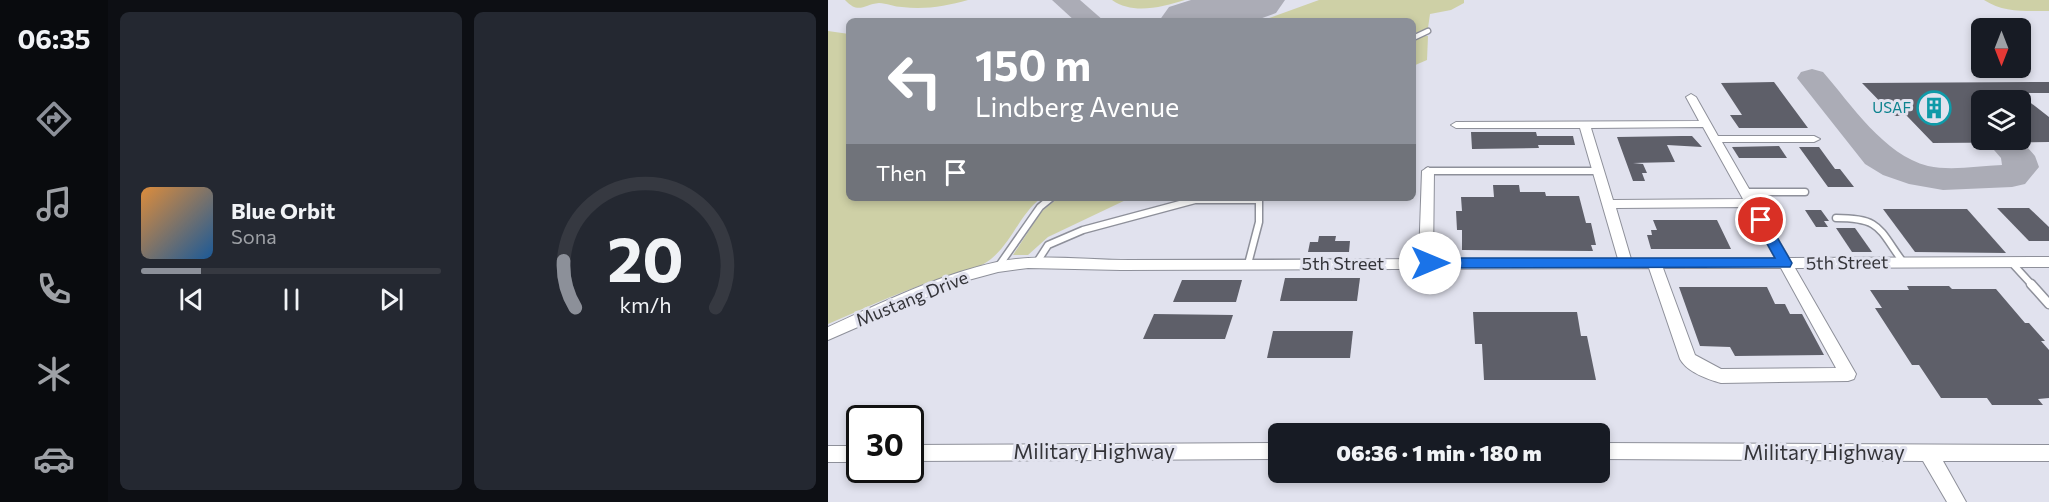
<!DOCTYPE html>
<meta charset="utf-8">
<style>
body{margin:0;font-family:Commissioner,sans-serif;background:#242831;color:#f1f3f6;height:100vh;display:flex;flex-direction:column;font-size:22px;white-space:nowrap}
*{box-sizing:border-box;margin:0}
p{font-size:20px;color:#9ea1a6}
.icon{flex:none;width:33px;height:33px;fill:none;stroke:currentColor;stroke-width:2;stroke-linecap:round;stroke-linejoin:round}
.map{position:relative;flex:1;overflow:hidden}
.sheet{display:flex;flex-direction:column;gap:12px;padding:12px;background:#0d0f14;width:720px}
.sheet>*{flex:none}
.top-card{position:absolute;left:18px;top:18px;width:570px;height:183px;border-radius:9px;box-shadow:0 3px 9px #0003;background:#8c9099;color:#fff;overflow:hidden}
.needle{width:39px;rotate:180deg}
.buttons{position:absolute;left:1143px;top:18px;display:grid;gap:12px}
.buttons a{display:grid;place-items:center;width:60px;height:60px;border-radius:9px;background:#171b24;box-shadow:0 3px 9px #0003;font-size:30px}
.speed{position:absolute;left:18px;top:405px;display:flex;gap:12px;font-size:30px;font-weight:700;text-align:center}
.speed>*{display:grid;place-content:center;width:78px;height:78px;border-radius:50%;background:#171b24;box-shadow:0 3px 9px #0003;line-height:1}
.speed .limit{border:3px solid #111;border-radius:9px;background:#fff;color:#111}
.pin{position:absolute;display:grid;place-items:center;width:51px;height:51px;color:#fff;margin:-26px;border:3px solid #fff;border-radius:50%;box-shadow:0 2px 6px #0007}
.me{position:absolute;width:66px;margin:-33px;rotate:90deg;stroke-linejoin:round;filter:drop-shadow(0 0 4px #0008)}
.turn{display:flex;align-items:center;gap:21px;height:126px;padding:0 30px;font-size:27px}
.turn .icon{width:78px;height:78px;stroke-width:2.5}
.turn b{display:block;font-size:42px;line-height:51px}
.then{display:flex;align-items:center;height:57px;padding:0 30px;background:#0003;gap:12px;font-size:22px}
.sheet .tile{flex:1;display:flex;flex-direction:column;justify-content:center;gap:9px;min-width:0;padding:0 21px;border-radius:9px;background:#242831}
.sheet .dial{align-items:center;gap:0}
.dial svg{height:156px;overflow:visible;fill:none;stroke:#363941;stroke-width:7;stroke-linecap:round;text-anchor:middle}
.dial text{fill:#f1f3f6;stroke:none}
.song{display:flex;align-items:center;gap:18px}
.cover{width:72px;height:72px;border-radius:9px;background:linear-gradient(135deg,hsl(30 70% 55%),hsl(210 70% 35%))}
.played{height:6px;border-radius:3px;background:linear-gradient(90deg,#8c9099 20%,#363941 20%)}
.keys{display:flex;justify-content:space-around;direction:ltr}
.sheet .tiles{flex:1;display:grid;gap:12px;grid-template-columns:repeat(2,1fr)}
.trip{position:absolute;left:440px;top:423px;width:342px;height:60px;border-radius:9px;background:#171b24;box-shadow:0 3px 9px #0003;font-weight:800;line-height:60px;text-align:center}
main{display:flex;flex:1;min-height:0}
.menu{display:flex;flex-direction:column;width:108px;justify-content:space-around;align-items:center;background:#090b0e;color:#9ea1a6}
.menu .icon{width:42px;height:42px}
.menu .selected{color:#8c9099}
.menu b{font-size:27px;color:#f1f3f6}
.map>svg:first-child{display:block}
.green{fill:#ced0a6}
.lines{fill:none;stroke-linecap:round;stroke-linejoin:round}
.taxiway{fill:#abacb6;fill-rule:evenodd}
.runway{fill:#abacb6;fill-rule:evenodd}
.building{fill:#5e5f69;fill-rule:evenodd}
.service-far2-casing{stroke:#8e909a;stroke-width:7}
.service-far1-casing{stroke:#8e909a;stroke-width:9}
.service-casing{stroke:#8e909a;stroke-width:11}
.minor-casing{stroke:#8e909a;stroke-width:2}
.service-far2{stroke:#fff;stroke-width:4.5}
.service-far1{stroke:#fff;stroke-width:6}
.service{stroke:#fff;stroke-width:8}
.minor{fill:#fff;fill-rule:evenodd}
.route{fill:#1a73e8;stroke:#114b97;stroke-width:1.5}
.labels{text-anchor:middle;stroke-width:6;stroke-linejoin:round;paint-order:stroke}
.far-culture-label{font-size:15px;fill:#0d838f;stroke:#e1e2ee;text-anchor:end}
.street-label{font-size:18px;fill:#343439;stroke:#e1e2ee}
.near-street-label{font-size:21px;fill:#343439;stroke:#e1e2ee}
</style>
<main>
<nav class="menu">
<b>06:35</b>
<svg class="icon selected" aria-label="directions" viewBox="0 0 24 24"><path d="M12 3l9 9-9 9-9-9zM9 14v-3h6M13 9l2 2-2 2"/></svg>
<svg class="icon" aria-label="music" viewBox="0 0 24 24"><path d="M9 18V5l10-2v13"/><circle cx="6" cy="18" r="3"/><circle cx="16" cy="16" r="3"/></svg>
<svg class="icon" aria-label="phone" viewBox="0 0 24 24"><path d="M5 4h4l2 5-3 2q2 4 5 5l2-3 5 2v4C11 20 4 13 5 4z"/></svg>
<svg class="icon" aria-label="climate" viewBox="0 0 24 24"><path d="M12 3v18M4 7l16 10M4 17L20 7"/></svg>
<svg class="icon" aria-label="car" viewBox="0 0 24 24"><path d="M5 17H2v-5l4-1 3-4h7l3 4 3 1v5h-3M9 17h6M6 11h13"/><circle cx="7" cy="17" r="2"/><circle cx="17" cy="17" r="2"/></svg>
</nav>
<section class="sheet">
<div class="tiles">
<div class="tile">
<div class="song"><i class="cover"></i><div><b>Blue Orbit</b><p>Sona</p></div></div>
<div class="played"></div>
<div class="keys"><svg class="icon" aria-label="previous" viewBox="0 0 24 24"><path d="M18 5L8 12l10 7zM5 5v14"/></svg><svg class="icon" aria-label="pause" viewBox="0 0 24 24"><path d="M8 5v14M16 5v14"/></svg><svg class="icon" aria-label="next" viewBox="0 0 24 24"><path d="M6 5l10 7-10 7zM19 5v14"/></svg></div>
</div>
<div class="tile dial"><svg viewBox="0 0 100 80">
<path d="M14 69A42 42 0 1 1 86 69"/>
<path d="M14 69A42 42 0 0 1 8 45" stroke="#8c9099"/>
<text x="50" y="56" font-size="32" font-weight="700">20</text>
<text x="50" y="72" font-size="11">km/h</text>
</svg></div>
</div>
</section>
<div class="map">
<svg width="1221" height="502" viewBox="0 0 1221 502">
<rect width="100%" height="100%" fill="#e1e2ee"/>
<g class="green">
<path d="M17,0H140C118,6 97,10 74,7C67,7 58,3 51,3C36,4 31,15 17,0Z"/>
<path d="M284,0H357C334,7 305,15 284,0Z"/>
<path d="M491,0H636V3L623,10L602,14L600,28L585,34V21H433Z"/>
<path d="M1156,0H1221V11C1198,11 1176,13 1156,0Z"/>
<path d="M0,31L21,34V198H213C192,214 184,242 163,259C145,273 120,276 99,283C65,295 32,310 0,324Z"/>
<path d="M595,36H600L599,60L585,66V40Z"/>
<path d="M230,198H302L220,237L200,255H185L213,212Z"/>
</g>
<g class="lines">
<g class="taxiway">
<path d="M224,0H252L276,21H247Z"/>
<path d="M388,5L397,8L401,13L397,18L388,21H345L349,15Z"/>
<path d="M984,69L995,72C1023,104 1056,155 1100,166C1123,171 1150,166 1174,165L1173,158L1159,142L1160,140L1192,139L1207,156L1211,167L1197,184L1184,187L1115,190L1081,184L1055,175L1037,164L969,78L973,72Z"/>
</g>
<path class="runway" d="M363,0H457L448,13L426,21H331L341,7Z"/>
</g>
<g class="building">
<path d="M946,82L980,128H911L902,115H914L893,83Z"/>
<path d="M1221,82V93H1190L1221,117V142L1105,143L1079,116H1066L1034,83ZM1154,100H1192V140H1154Z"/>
<path d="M643,132H708L709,136H745L747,145H710L711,148L644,149Z"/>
<path d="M853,136H864L874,147L839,145L847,162L805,163L815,164L819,173H814L817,181H805L789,137Z"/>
<path d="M951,146L959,158H911L904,147Z"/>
<path d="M971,147H991L1007,169H1012L1026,187H1000Z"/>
<path d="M665,185H691L692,192H717L718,196H751L758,223H763L768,245H763L765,251L634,250V230H629L628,211H634L633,197H666Z"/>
<path d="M1169,208H1201L1221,227V241H1201Z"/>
<path d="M1055,209H1139L1178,253L1087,252Z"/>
<path d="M977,210H993L1001,221H996L1000,227H988Z"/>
<path d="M825,220H889L903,249H823L819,235H824L823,230H829Z"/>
<path d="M1008,228H1027L1044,252H1024Z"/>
<path d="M491,236H508L507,241H522L521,252H480L482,242H490Z"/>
<path d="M457,278H532L529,301H452Z"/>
<path d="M354,280H414L408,302H345Z"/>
<path d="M1079,286H1121L1124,289H1168L1197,323H1201L1217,341H1213L1221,350V398L1210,399L1215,405H1164L1159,398H1113L1091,365H1084L1047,308H1054L1042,290H1081Z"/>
<path d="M851,287H939L947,304H957L962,314H974L996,355L907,356L902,347L872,346Z"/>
<path d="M645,312H749L753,336H759L768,380H656L654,344H647Z"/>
<path d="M326,314L405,315L397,339H315Z"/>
<path d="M445,331H525L522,358H439Z"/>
</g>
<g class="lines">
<defs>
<path id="service-far2" d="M585,38L600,31"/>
<g id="service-far1">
<path d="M600,171H771"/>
<path d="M917,192H977"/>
<path d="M1008,218C1053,218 1050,228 1075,262"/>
<path d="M209,262L220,245L255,230L367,200H431V222L420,264"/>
<path d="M1183,262L1205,286"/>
<path d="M170,267L212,207L223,198"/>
</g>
<path id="service" d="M1203,284L1221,304"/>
<g id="minor">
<path d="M863,94L868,97L890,136H986L992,139L986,142H894L961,258L1221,257V267L967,268L1028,374L1026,379L1020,381L893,383C879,379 859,372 852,359L821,268L293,270L200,268L170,272L133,282L0,340V327C55,302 110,275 169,262C212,253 257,260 301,260C397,260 494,260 591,259L594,171L600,167L606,171L605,259H790L752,128H628L623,125L628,122L871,121L858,97ZM875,127L915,199L785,200L763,128ZM919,207L947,258L803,259L788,208ZM835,268H953L1008,368L893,369L867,355Z"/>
<path d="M450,443V459L82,461V445Z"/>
<path d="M771,443L1221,445V461H1115L1138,502H1119L1095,461L771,459Z"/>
<rect x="0" y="446" width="32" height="16"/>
</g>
</defs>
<use href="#service-far2" class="service-far2-casing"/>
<use href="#service-far1" class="service-far1-casing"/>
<use href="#service" class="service-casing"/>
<use href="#minor" class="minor-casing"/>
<use href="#service-far2" class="service-far2"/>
<use href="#service-far1" class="service-far1"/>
<use href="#service" class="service"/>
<use href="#minor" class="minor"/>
</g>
<path class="route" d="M933,216L939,220L964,263L962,267L602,268L595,263L602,258H947L926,220Z"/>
<defs>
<symbol id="building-ring" viewBox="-11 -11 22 22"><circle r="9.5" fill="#e1e2ee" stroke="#0f9aa8" stroke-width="1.5"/><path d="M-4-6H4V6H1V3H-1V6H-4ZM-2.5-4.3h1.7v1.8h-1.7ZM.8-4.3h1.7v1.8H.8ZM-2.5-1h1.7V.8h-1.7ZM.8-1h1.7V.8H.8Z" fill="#0f9aa8"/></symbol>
</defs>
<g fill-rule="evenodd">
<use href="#building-ring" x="1087" y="89" width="38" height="38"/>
</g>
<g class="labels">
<g class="far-culture-label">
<text x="1083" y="113">USAF</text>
</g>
<g class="street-label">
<text transform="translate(1019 263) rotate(-1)" y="6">5th Street</text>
<text x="515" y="270">5th Street</text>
<text transform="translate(84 299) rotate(-22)" y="6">Mustang Drive</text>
</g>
<g class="near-street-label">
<text x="266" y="459">Military Highway</text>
<text x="996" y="460">Military Highway</text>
</g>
</g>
</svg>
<div class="buttons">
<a><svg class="needle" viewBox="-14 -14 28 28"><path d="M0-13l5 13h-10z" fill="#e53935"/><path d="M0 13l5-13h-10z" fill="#9ea1a6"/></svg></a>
<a><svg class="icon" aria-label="layers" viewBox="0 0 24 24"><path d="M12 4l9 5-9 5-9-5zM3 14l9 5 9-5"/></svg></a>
</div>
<div class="speed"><div class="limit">30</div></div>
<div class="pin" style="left:933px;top:220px;background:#d93025"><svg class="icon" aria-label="arrive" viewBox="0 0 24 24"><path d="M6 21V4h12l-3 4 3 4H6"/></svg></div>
<svg class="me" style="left:602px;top:263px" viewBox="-20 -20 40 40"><circle r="19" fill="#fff"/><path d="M0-13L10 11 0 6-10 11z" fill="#1a73e8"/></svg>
<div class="trip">06:36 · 1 min · 180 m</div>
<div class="top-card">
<div class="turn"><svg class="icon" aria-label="left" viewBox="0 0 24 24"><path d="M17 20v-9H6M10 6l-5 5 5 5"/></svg><div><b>150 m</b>Lindberg Avenue</div></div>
<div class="then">Then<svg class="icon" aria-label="arrive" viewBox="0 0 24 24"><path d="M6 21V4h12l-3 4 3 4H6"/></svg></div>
</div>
</div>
</main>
